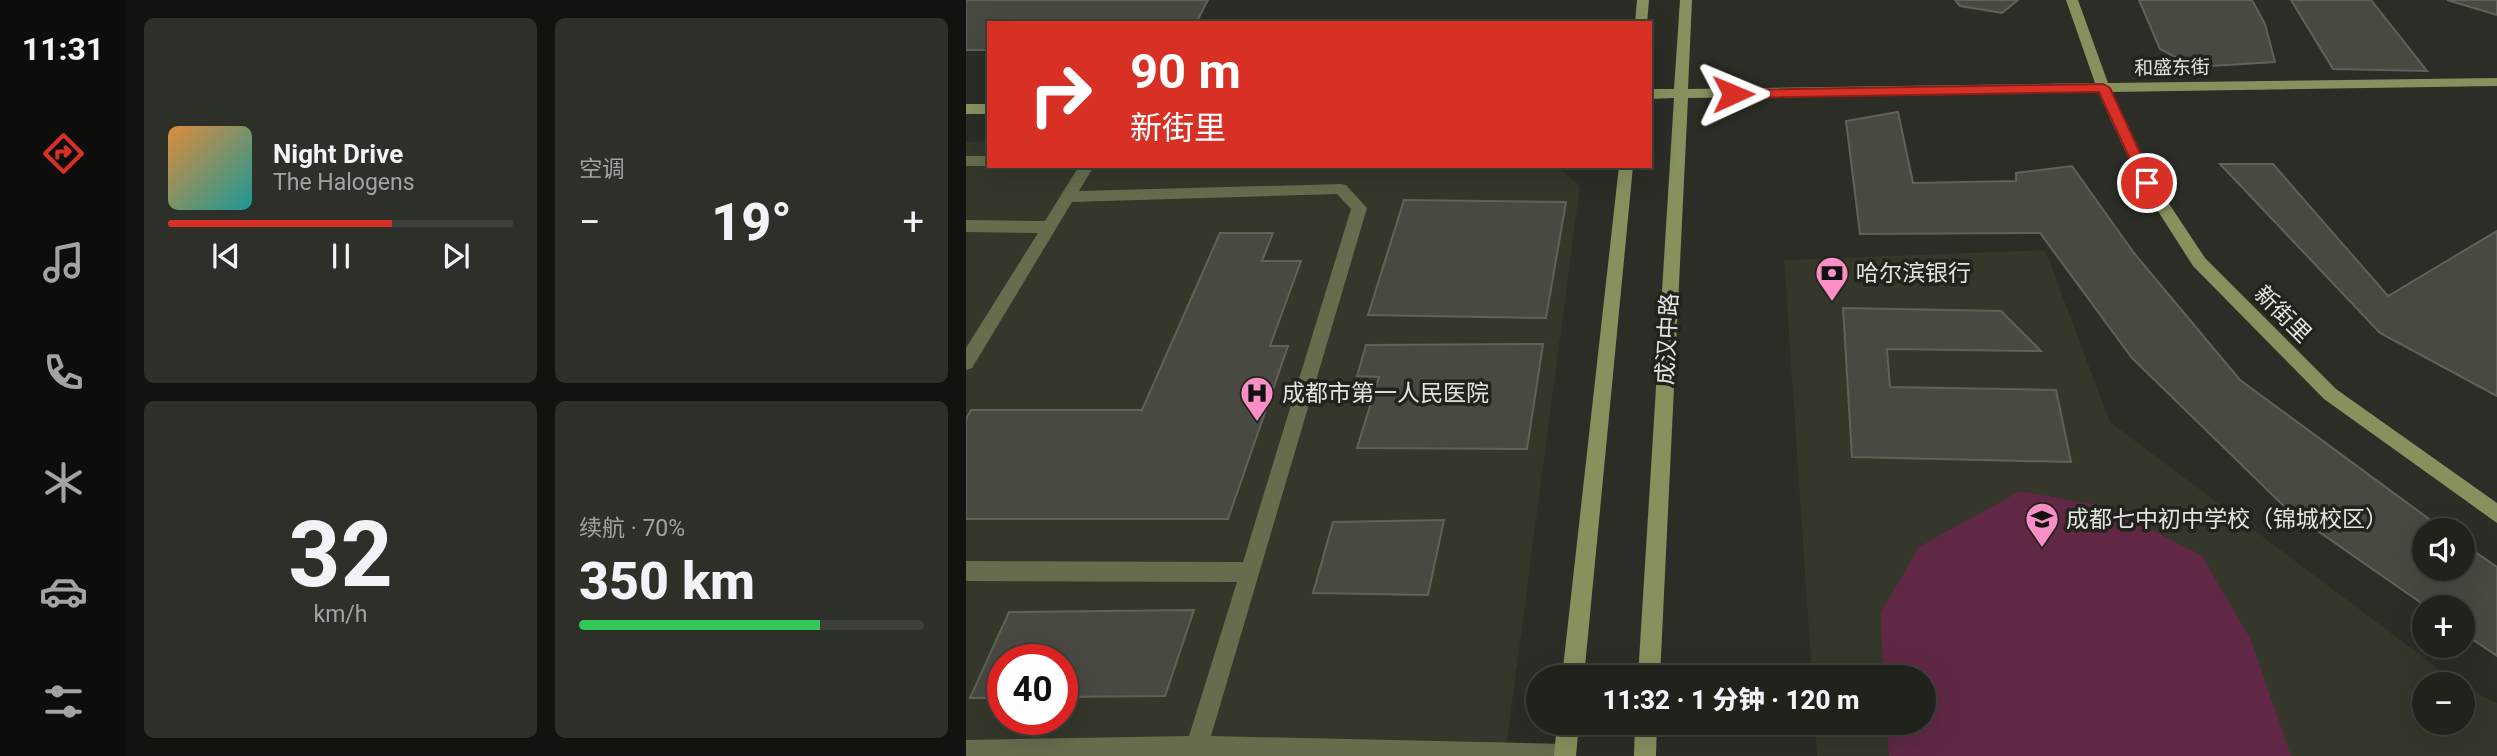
<!DOCTYPE html>
<html lang="zh">
<meta charset="utf-8">
<style>
body{margin:0;font-family:Roboto,"Noto Sans SC",sans-serif;background:#2d2f29;color:#f1f3f6;height:100vh;display:flex;flex-direction:column;font-size:26px;white-space:nowrap}
*{box-sizing:border-box;margin:0}
p{font-size:23px;color:#a2a4a3}
.icon{flex:none;width:38px;height:38px;fill:none;stroke:currentColor;stroke-width:2;stroke-linecap:round;stroke-linejoin:round}
.map{position:relative;flex:1;overflow:hidden}
.panel{display:flex;flex-direction:column;gap:18px;padding:18px;background:#12130f;width:840px}
.panel>*{flex:none}
.banner{position:absolute;left:21px;top:21px;width:665px;height:147px;border-radius:0px;box-shadow:0 7px 28px #0002,0 0 0 2px #3d3f3b;background:#d93025;color:#fff;overflow:hidden}
.buttons{position:absolute;left:1446px;top:518px;display:grid;gap:14px}
.buttons a{display:grid;place-items:center;width:63px;height:63px;border-radius:50%;background:#20221c;box-shadow:0 7px 28px #0002,0 0 0 2px #3d3f3b;font-size:35px}
.speed{position:absolute;left:21px;top:644px;display:flex;gap:14px;font-size:35px;font-weight:700;text-align:center}
.speed>*{display:grid;place-content:center;width:91px;height:91px;border-radius:50%;background:#20221c;box-shadow:0 7px 28px #0002,0 0 0 2px #3d3f3b;line-height:1}
.speed .limit{border:10px solid #d22;background:#fff;color:#111}
.pin{position:absolute;display:grid;place-items:center;width:60px;height:60px;color:#fff;margin:-30px;border:4px solid #fff;border-radius:50%;box-shadow:0 2px 7px #0007}
.me{position:absolute;width:77px;margin:-38px;rotate:89deg;stroke-linejoin:round;filter:drop-shadow(0 0 5px #0008)}
.turn{display:flex;align-items:center;gap:24px;height:147px;padding:0 28px;font-size:32px}
.turn .icon{width:91px;height:91px;stroke-width:2.5}
.turn b{display:block;font-size:49px;line-height:60px}
.big{font-size:52px;font-weight:800;line-height:1.1}
.panel .tile{flex:1;display:flex;flex-direction:column;justify-content:center;gap:10px;min-width:0;padding:0 24px;border-radius:10px;background:#2d2f29}
.panel .dial{align-items:center;gap:0}
.dial b{font-size:91px;line-height:1}
.song{display:flex;align-items:center;gap:21px}
.cover{width:84px;height:84px;border-radius:10px;background:linear-gradient(135deg,hsl(30 70% 55%),hsl(180 70% 35%))}
.played{height:7px;border-radius:4px;background:linear-gradient(90deg,#d93025 65%,#3d3f3b 65%)}
.keys{display:flex;justify-content:space-around;direction:ltr}
.heat{display:flex;justify-content:space-between;align-items:center;font-size:38px;direction:ltr}
.charge{height:10px;border-radius:5px;background:linear-gradient(90deg,#34c759 70%,#3d3f3b 0)}
.panel .tiles{flex:1;display:grid;gap:18px;grid-template-columns:repeat(2,1fr)}
.trip{position:absolute;left:560px;top:665px;width:410px;height:70px;border-radius:35px;background:#20221c;box-shadow:0 7px 28px #0002,0 0 0 2px #3d3f3b;font-weight:800;line-height:70px;text-align:center}
main{display:flex;flex:1;min-height:0}
.tabs{display:flex;flex-direction:column;width:126px;justify-content:space-around;align-items:center;background:#0d0e0b;color:#a2a4a3}
.tabs .icon{width:49px;height:49px}
.tabs .active{color:#d93025}
.tabs b{font-size:32px;color:#f1f3f6}
.map>svg:first-child{display:block}
.built{fill:#34372a;fill-rule:evenodd}
.green{fill:#602845}
.building{fill:#484a42;stroke:#60625a;stroke-width:2}
.lines{fill:none;stroke-linecap:round;stroke-linejoin:round}
.street{fill:#656d4d;fill-rule:evenodd}
.secondary{fill:#86915e;fill-rule:evenodd}
.route{fill:#d93025;stroke:#8d1f18;stroke-width:2}
.labels{text-anchor:middle;stroke-width:7;stroke-linejoin:round;paint-order:stroke}
.far-street-label{font-size:19px;fill:#e3e4e0;stroke:#22231d}
.poi-label{font-size:23px;fill:#e3e4e0;stroke:#22231d;text-anchor:start}
.street-label{font-size:23px;fill:#e3e4e0;stroke:#22231d}
</style>
<main>
<nav class="tabs">
<b>11:31</b>
<svg class="icon active" aria-label="directions" viewBox="0 0 24 24"><path d="M12 3l9 9-9 9-9-9zM9 14v-3h6M13 9l2 2-2 2"/></svg>
<svg class="icon" aria-label="music" viewBox="0 0 24 24"><path d="M9 18V5l10-2v13"/><circle cx="6" cy="18" r="3"/><circle cx="16" cy="16" r="3"/></svg>
<svg class="icon" aria-label="phone" viewBox="0 0 24 24"><path d="M5 4h4l2 5-3 2q2 4 5 5l2-3 5 2v4C11 20 4 13 5 4z"/></svg>
<svg class="icon" aria-label="climate" viewBox="0 0 24 24"><path d="M12 3v18M4 7l16 10M4 17L20 7"/></svg>
<svg class="icon" aria-label="car" viewBox="0 0 24 24"><path d="M5 17H2v-5l4-1 3-4h7l3 4 3 1v5h-3M9 17h6M6 11h13"/><circle cx="7" cy="17" r="2"/><circle cx="17" cy="17" r="2"/></svg>
<svg class="icon" aria-label="filters" viewBox="0 0 24 24"><path d="M4 7h16M4 17h16"/><circle cx="9" cy="7" r="2"/><circle cx="15" cy="17" r="2"/></svg>
</nav>
<section class="panel">
<div class="tiles">
<div class="tile">
<div class="song"><i class="cover"></i><div><b>Night Drive</b><p>The Halogens</p></div></div>
<div class="played"></div>
<div class="keys"><svg class="icon" aria-label="previous" viewBox="0 0 24 24"><path d="M18 5L8 12l10 7zM5 5v14"/></svg><svg class="icon" aria-label="pause" viewBox="0 0 24 24"><path d="M8 5v14M16 5v14"/></svg><svg class="icon" aria-label="next" viewBox="0 0 24 24"><path d="M6 5l10 7-10 7zM19 5v14"/></svg></div>
</div>
<div class="tile"><p>空调</p>
<div class="heat"><a>−</a><b class="big">19°</b><a>+</a></div>
</div>
<div class="tile dial"><b>32</b><p>km/h</p></div>
<div class="tile"><p>续航 · 70%</p><b class="big">350 km</b><div class="charge"></div></div>
</div>
</section>
<div class="map">
<svg width="1531" height="756" viewBox="0 0 1531 756">
<rect width="100%" height="100%" fill="#2b2d26"/>
<g class="built">
<path d="M23,141V166H591L614,186L539,756H0V142ZM37,660H96V719H37Z"/>
<path d="M1079,250L1144,422L1493,684H1458V723H1496V686L1531,703V756H851L849,723H957V677H846L818,260Z"/>
</g>
<path class="green" d="M1054,491L1142,507L1236,556L1285,640L1325,756H923L920,723H957V677H917L915,612L953,547Z"/>
<g class="building">
<path d="M0,0H242L230,23H23V50H0Z"/>
<path d="M989,0H1052L1036,13L994,6Z"/>
<path d="M1173,0H1286L1299,24L1309,62L1228,67L1194,49Z"/>
<path d="M1325,0H1405L1461,71L1367,69Z"/>
<path d="M1481,0H1531V15Z"/>
<path d="M932,112L947,183L1050,181V173L1106,166L1168,253L1274,380L1478,530H1458V569H1496V543L1531,567V656L1496,632V607H1461L1323,511L1166,358L1074,233L894,234L880,121Z"/>
<path d="M1254,164H1307L1422,296L1531,231V396L1414,333Z"/>
<path d="M438,200L600,202L580,318L402,315Z"/>
<path d="M254,233H307L296,261H335L304,346H322L262,519H0V419L5,410H176Z"/>
<path d="M877,308L1035,311L1075,351L921,349L924,387L1090,390L1105,462L886,457Z"/>
<path d="M577,344L561,449L391,448L413,377L391,376L400,345Z"/>
<path d="M478,520L462,595L347,593L367,522Z"/>
<path d="M228,610L199,696L96,697V660H37V698H4L43,612Z"/>
</g>
<g class="lines">
<g class="street">
<rect x="0" y="156" width="23" height="10"/>
<path d="M113,166H128L113,191L375,184L380,185L401,208L245,736L599,744L607,747L610,756H0V740L223,736L271,582L0,581V561L277,562L385,209L371,194L106,202L6,368L0,370V348L72,233L0,232V220L79,221Z"/>
</g>
<g class="secondary">
<path d="M671,0H683L681,23H669Z"/>
<path d="M714,0H726L722,89L1129,83L1100,0H1112L1142,83L1531,78V86L1146,92L1188,181L1239,258L1370,389L1531,503V523L1358,399L1227,266L1174,183L1132,92L722,98L694,677H672L708,98L684,99V89H708Z"/>
<rect x="0" y="104" width="23" height="10"/>
<path d="M653,166H667L618,677H596Z"/>
<path d="M591,723H613L610,756H588Z"/>
<path d="M669,723H691L690,756H668Z"/>
</g>
</g>
<path class="route" d="M1137,84L1144,88L1188,183L1186,187L1181,188L1175,183L1133,92L767,98L761,94L767,90Z"/>
<defs>
<symbol id="bank-pin" viewBox="-11 -11 22 30"><path d="M0 17L-7.5 6A9.5 9.5 0 1 1 7.5 6Z" fill="#fb8fc5" stroke="#22231d"/><path d="M-6-4H6V4H-6ZM0-2.3a2.3 2.3 0 1 0 0 4.6a2.3 2.3 0 1 0 0-4.6Z" fill="#111"/></symbol>
<symbol id="hospital-pin" viewBox="-11 -11 22 30"><path d="M0 17L-7.5 6A9.5 9.5 0 1 1 7.5 6Z" fill="#fb8fc5" stroke="#22231d"/><path d="M-5-5h3v3.5h4V-5h3V5h-3V1.5h-4V5h-3Z" fill="#111"/></symbol>
<symbol id="school-pin" viewBox="-11 -11 22 30"><path d="M0 17L-7.5 6A9.5 9.5 0 1 1 7.5 6Z" fill="#fb8fc5" stroke="#22231d"/><path d="M0-5L7-2L0 1L-7-2ZM-4 1L0 2.5L4 1V4Q0 6-4 4Z" fill="#111"/></symbol>
</defs>
<g fill-rule="evenodd">
<use href="#bank-pin" x="847" y="254" width="38" height="52"/>
<use href="#hospital-pin" x="272" y="374" width="38" height="52"/>
<use href="#school-pin" x="1057" y="500" width="38" height="52"/>
</g>
<g class="labels">
<g class="far-street-label">
<text transform="translate(1206 67) rotate(-1)" y="7">和盛东街</text>
</g>
<g class="poi-label">
<text x="890" y="281">哈尔滨银行</text>
<text x="316" y="401">成都市第一人民医院</text>
<text x="1100" y="527">成都七中初中学校（锦城校区）</text>
</g>
<g class="street-label">
<text transform="translate(1317 314) rotate(45)" y="8">新街里</text>
<text transform="translate(701 339) rotate(-87)" y="8">成汉中路</text>
</g>
</g>
</svg>
<div class="buttons">
<a><svg class="icon" aria-label="sound" viewBox="0 0 24 24"><path d="M4 9h4l5-4v14l-5-4H4zM17 9q2 3 0 6"/></svg></a>
<a>+</a>
<a>−</a>
</div>
<div class="speed"><div class="limit">40</div></div>
<div class="pin" style="left:1181px;top:183px;background:#d93025"><svg class="icon" aria-label="arrive" viewBox="0 0 24 24"><path d="M6 21V4h12l-3 4 3 4H6"/></svg></div>
<svg class="me" style="left:767px;top:94px" viewBox="-20 -20 40 40"><path d="M0-17L14 15 0 8-14 15z" fill="#d93025" stroke="#fff" stroke-width="4"/></svg>
<div class="trip">11:32 · 1 分钟 · 120 m</div>
<div class="banner">
<div class="turn"><svg class="icon" aria-label="right" viewBox="0 0 24 24"><path d="M7 20v-9h11M14 6l5 5-5 5"/></svg><div><b>90 m</b>新街里</div></div>
</div>
</div>
</main>
